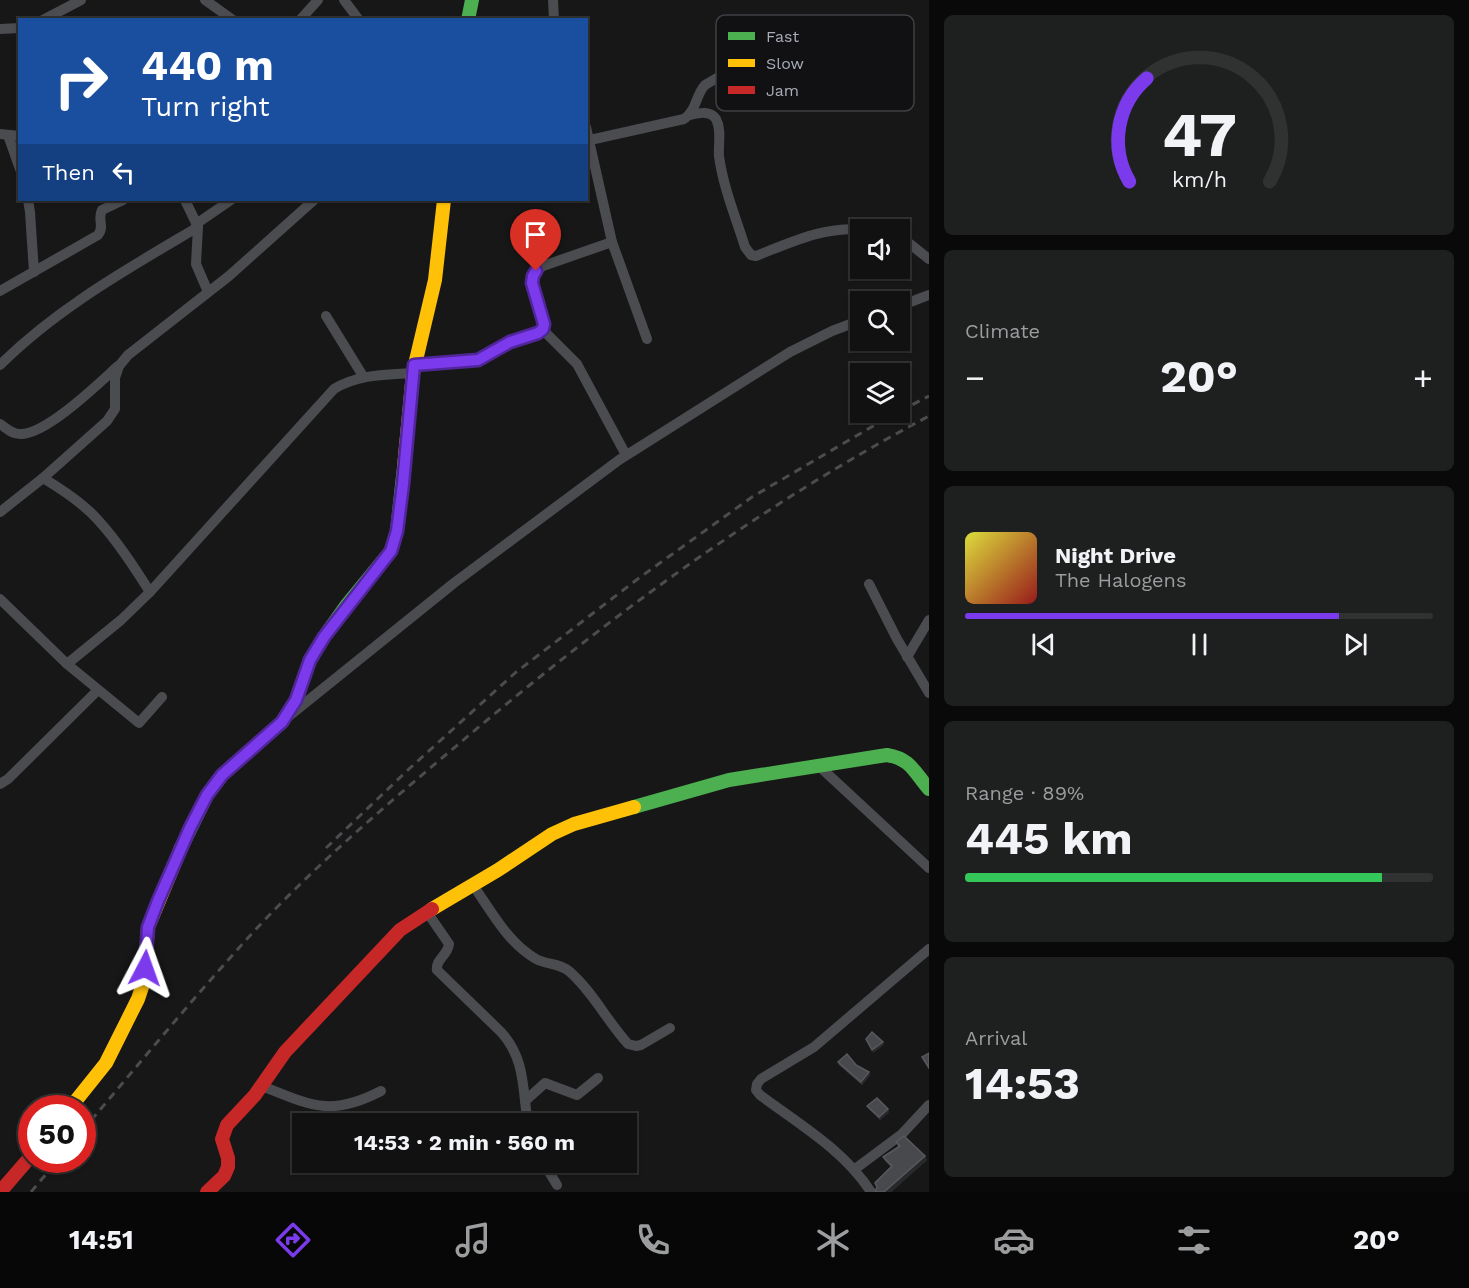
<!DOCTYPE html>
<meta charset="utf-8">
<style>
body{margin:0;font-family:"Work Sans",sans-serif;background:#1e1f1f;color:#f1f3f6;height:100vh;display:flex;flex-direction:column;font-size:22px;white-space:nowrap}
*{box-sizing:border-box;margin:0}
p{font-size:20px;color:#9c9d9f}
.icon{flex:none;width:33px;height:33px;fill:none;stroke:currentColor;stroke-width:2;stroke-linecap:round;stroke-linejoin:round}
.map{position:relative;flex:1;overflow:hidden}
.drawer{display:flex;flex-direction:column;gap:15px;padding:15px;background:#090909;width:540px}
.drawer>*{flex:none}
.banner{position:absolute;left:18px;top:18px;width:570px;height:183px;border-radius:0px;box-shadow:0 2px 4px #0004,0 0 0 2px #303131;background:#1a4fa0;color:#fff;overflow:hidden}
.buttons{position:absolute;left:850px;top:219px;display:grid;gap:12px}
.buttons a{display:grid;place-items:center;width:60px;height:60px;border-radius:0px;background:#111;box-shadow:0 2px 4px #0004,0 0 0 2px #303131;font-size:30px}
.speed{position:absolute;left:18px;top:1095px;display:flex;gap:12px;font-size:30px;font-weight:700;text-align:center}
.speed>*{display:grid;place-content:center;width:78px;height:78px;border-radius:50%;background:#111;box-shadow:0 2px 4px #0004,0 0 0 2px #303131;line-height:1}
.speed .limit{border:9px solid #d22;background:#fff;color:#111}
.pin{position:absolute;display:grid;place-items:center;width:51px;height:51px;color:#fff;margin:-62px -26px;border-radius:50% 50% 50% 0;rotate:-45deg;box-shadow:0 0 6px #0007}
.pin .icon{rotate:45deg}
.me{position:absolute;width:66px;margin:-33px;rotate:4deg;stroke-linejoin:round;filter:drop-shadow(0 0 4px #0008)}
.turn{display:flex;align-items:center;gap:21px;height:126px;padding:0 24px;font-size:27px}
.turn .icon{width:78px;height:78px;stroke-width:2.5}
.turn b{display:block;font-size:42px;line-height:51px}
.then{display:flex;align-items:center;height:57px;padding:0 24px;background:#0003;gap:12px;font-size:22px}
.big{font-size:45px;font-weight:700;line-height:1.1}
.drawer .card{flex:1;display:flex;flex-direction:column;justify-content:center;gap:9px;min-width:0;padding:0 21px;border-radius:9px;background:#1e1f1f}
.drawer .dial{align-items:center;gap:0}
.dial svg{height:156px;overflow:visible;fill:none;stroke:#303131;stroke-width:7;stroke-linecap:round;text-anchor:middle}
.dial text{fill:#f1f3f6;stroke:none}
.song{display:flex;align-items:center;gap:18px}
.cover{width:72px;height:72px;border-radius:9px;background:linear-gradient(135deg,hsl(60 70% 55%),hsl(0 70% 35%))}
.played{height:6px;border-radius:3px;background:linear-gradient(90deg,#7c3aed 80%,#303131 80%)}
.keys{display:flex;justify-content:space-around;direction:ltr}
.heat{display:flex;justify-content:space-between;align-items:center;font-size:33px;direction:ltr}
.charge{height:9px;border-radius:4px;background:linear-gradient(90deg,#34c759 89%,#303131 0)}
.trip{position:absolute;left:292px;top:1113px;width:345px;height:60px;border-radius:0px;background:#111;box-shadow:0 2px 4px #0004,0 0 0 2px #303131;font-weight:700;line-height:60px;text-align:center}
.tabs{display:flex;height:96px;justify-content:space-around;align-items:center;background:#070707;color:#9c9d9f}
.tabs .icon{width:42px;height:42px}
.tabs .on{color:#7c3aed}
.tabs b{font-size:27px;color:#f1f3f6}
main{display:flex;flex:1;min-height:0}
.map>svg:first-child{display:block}
.lines{fill:none;stroke-linecap:round;stroke-linejoin:round}
.street{stroke:#4b4c50;stroke-width:10}
.fast{stroke:#4caf50;stroke-width:14}
.slow{stroke:#ffc107;stroke-width:14}
.jam{stroke:#c62828;stroke-width:14}
.rail{stroke:#4b4c4f;stroke-width:3;stroke-dasharray:8 6;stroke-linecap:butt}
.wall{fill:#3c3d40}
.shaded-wall{fill:#28292a}
.building{fill:#48494d;stroke:#57595e;stroke-width:1.5}
.route-casing{stroke:#51269a;stroke-width:15}
.route{stroke:#7c3aed;stroke-width:10}
.key{fill:#111113;stroke:#3e4045;stroke-width:1.5}
.key-label{font-size:16px;fill:#a8adb8}
</style>
<main>
<div class="map">
<svg width="929" height="1192" viewBox="0 0 929 1192">
<rect width="100%" height="100%" fill="#171717"/>
<g class="lines">
<g class="street">
<path d="M205,0L233,20"/>
<path d="M344,0L359,20"/>
<path d="M553,0L554,20"/>
<path d="M43,20L81,0"/>
<path d="M300,20L318,0"/>
<path d="M0,29L20,28"/>
<path d="M690,115C699,113 710,110 716,119C722,130 718,144 719,156C723,187 736,218 745,247L751,255L756,256C792,242 826,225 866,230"/>
<path d="M586,127L612,242L647,339"/>
<path d="M0,134L20,136"/>
<path d="M8,135L20,169"/>
<path d="M590,140L684,119C697,110 695,96 705,85L756,55"/>
<path d="M28,200L30,212L34,272"/>
<path d="M185,200L198,227L196,264L208,292"/>
<path d="M196,224L231,200"/>
<path d="M900,239L910,244L929,259"/>
<path d="M0,291L98,235C105,227 97,219 102,210L123,200"/>
<path d="M900,306L929,295"/>
<path d="M326,316L363,376"/>
<path d="M542,329L577,364L626,455"/>
<path d="M0,365C57,308 129,268 198,227"/>
<path d="M414,365L478,360L510,342L538,333L544,324L532,283C533,274 536,271 543,266L612,242"/>
<path d="M0,424C6,428 12,434 20,434C46,435 99,383 118,366"/>
<path d="M43,478C63,490 83,503 98,520C118,542 134,567 150,592"/>
<path d="M0,512L43,478L107,421L115,409V378L119,366L128,355L229,276L314,200"/>
<path d="M869,584L897,639L929,693"/>
<path d="M0,599L67,664L121,620L150,592L334,389C358,374 385,375 413,373"/>
<path d="M907,657L929,620"/>
<path d="M67,664L139,723L162,697"/>
<path d="M289,716L454,583L619,460L790,352L832,331L861,320"/>
<path d="M819,766L929,868"/>
<path d="M0,784L8,779L98,690"/>
<path d="M473,885C491,911 508,943 536,959C547,965 560,963 570,972C593,992 607,1021 628,1044L636,1046L641,1045L670,1028"/>
<path d="M427,912L449,944C448,955 435,960 437,970L501,1032C526,1060 522,1088 528,1124"/>
<path d="M262,1086C312,1106 331,1117 381,1091"/>
<path d="M525,1101L545,1083L577,1095L598,1078"/>
<path d="M543,1162L557,1185"/>
<path d="M855,1169L902,1134L929,1105"/>
<path d="M871,1192C844,1150 799,1124 760,1095L756,1090L757,1084L761,1079L814,1047L929,949"/>
</g>
<g class="fast">
<path d="M468,20L472,0"/>
<path d="M634,807L729,780L887,755C911,759 914,772 929,789"/>
<path d="M181,848L207,795L222,775L282,722L296,700L310,660L324,637L346,606L391,551L397,531L404,467"/>
</g>
<g class="slow">
<path d="M404,467L413,373L435,280L444,200"/>
<path d="M432,909L498,870L552,834L574,824L634,807"/>
<path d="M70,1108L106,1063L138,999L144,981L148,927L181,848"/>
</g>
<g class="jam">
<path d="M0,1192L32,1155"/>
<path d="M207,1192L224,1176L228,1167V1158L222,1139L227,1125L255,1095L285,1052L400,930L432,909"/>
</g>
<g class="rail">
<path d="M900,411L929,396"/>
<path d="M326,848L410,768L515,673L639,578L752,497L897,412"/>
<path d="M82,1131C140,1063 197,993 258,927C321,860 391,801 461,742C606,619 761,505 929,416"/>
<path d="M31,1192L58,1160"/>
</g>
</g>
<g class="wall">
<path d="M838,1062L856,1065L869,1072L870,1075L862,1085L839,1065Z"/>
<path d="M867,1106L888,1109L889,1112L880,1120L868,1108Z"/>
<path d="M896,1142L925,1156L927,1160L891,1192H875L891,1167L885,1161L883,1157L898,1147Z"/>
</g>
<g class="shaded-wall">
<path d="M883,1042L884,1045L873,1053L872,1050Z"/>
<path d="M869,1072L870,1075L862,1085L861,1082Z"/>
<path d="M888,1109L889,1112L880,1120L879,1117Z"/>
<path d="M925,1156L927,1160L891,1192H884Z"/>
</g>
<g class="building">
<path d="M872,1032L883,1042L872,1050L866,1039Z"/>
<path d="M929,1053V1068L922,1057Z"/>
<path d="M847,1054L856,1065L869,1072L861,1082L838,1062Z"/>
<path d="M877,1098L888,1109L879,1117L867,1106Z"/>
<path d="M904,1136L925,1156L884,1192H875L877,1187L875,1183L892,1166L883,1157L900,1146L896,1142Z"/>
</g>
<g class="lines">
<defs>
<path id="route" d="M145,968L148,927L158,901L190,828L207,795L222,775L282,722L296,700L310,660L324,637L391,551L397,531L403,484L414,365L478,360L510,342L538,333L543,329L544,324L532,283L533,276L536,271"/>
</defs>
<use href="#route" class="route-casing"/>
<use href="#route" class="route"/>
</g>
<rect x="716" y="15" width="198" height="96" rx="9" class="key"/>
<rect x="728" y="32" width="27" height="8" fill="#4caf50"/>
<rect x="728" y="59" width="27" height="8" fill="#ffc107"/>
<rect x="728" y="86" width="27" height="8" fill="#c62828"/>
<g class="key-label">
<text x="766" y="42">Fast</text>
<text x="766" y="69">Slow</text>
<text x="766" y="96">Jam</text>
</g>
</svg>
<div class="buttons">
<a><svg class="icon" aria-label="sound" viewBox="0 0 24 24"><path d="M4 9h4l5-4v14l-5-4H4zM17 9q2 3 0 6"/></svg></a>
<a><svg class="icon" aria-label="search" viewBox="0 0 24 24"><circle cx="10" cy="10" r="6"/><path d="M15 15l6 6"/></svg></a>
<a><svg class="icon" aria-label="layers" viewBox="0 0 24 24"><path d="M12 4l9 5-9 5-9-5zM3 14l9 5 9-5"/></svg></a>
</div>
<div class="speed"><div class="limit">50</div></div>
<div class="pin" style="left:536px;top:271px;background:#d93025"><svg class="icon" aria-label="arrive" viewBox="0 0 24 24"><path d="M6 21V4h12l-3 4 3 4H6"/></svg></div>
<svg class="me" style="left:145px;top:968px" viewBox="-20 -20 40 40"><path d="M0-17L14 15 0 8-14 15z" fill="#7c3aed" stroke="#fff" stroke-width="4"/></svg>
<div class="trip">14:53 · 2 min · 560 m</div>
<div class="banner">
<div class="turn"><svg class="icon" aria-label="right" viewBox="0 0 24 24"><path d="M7 20v-9h11M14 6l5 5-5 5"/></svg><div><b>440 m</b>Turn right</div></div>
<div class="then">Then<svg class="icon" aria-label="left" viewBox="0 0 24 24"><path d="M17 20v-9H6M10 6l-5 5 5 5"/></svg></div>
</div>
</div>
<section class="drawer">
<div class="card dial"><svg viewBox="0 0 100 80">
<path d="M14 69A42 42 0 1 1 86 69"/>
<path d="M14 69A42 42 0 0 1 23 16" stroke="#7c3aed"/>
<text x="50" y="56" font-size="32" font-weight="700">47</text>
<text x="50" y="72" font-size="11">km/h</text>
</svg></div>
<div class="card"><p>Climate</p>
<div class="heat"><a>−</a><b class="big">20°</b><a>+</a></div>
</div>
<div class="card">
<div class="song"><i class="cover"></i><div><b>Night Drive</b><p>The Halogens</p></div></div>
<div class="played"></div>
<div class="keys"><svg class="icon" aria-label="previous" viewBox="0 0 24 24"><path d="M18 5L8 12l10 7zM5 5v14"/></svg><svg class="icon" aria-label="pause" viewBox="0 0 24 24"><path d="M8 5v14M16 5v14"/></svg><svg class="icon" aria-label="next" viewBox="0 0 24 24"><path d="M6 5l10 7-10 7zM19 5v14"/></svg></div>
</div>
<div class="card"><p>Range · 89%</p><b class="big">445 km</b><div class="charge"></div></div>
<div class="card"><p>Arrival</p><b class="big">14:53</b></div>
</section>
</main>
<nav class="tabs">
<b>14:51</b>
<svg class="icon on" aria-label="directions" viewBox="0 0 24 24"><path d="M12 3l9 9-9 9-9-9zM9 14v-3h6M13 9l2 2-2 2"/></svg>
<svg class="icon" aria-label="music" viewBox="0 0 24 24"><path d="M9 18V5l10-2v13"/><circle cx="6" cy="18" r="3"/><circle cx="16" cy="16" r="3"/></svg>
<svg class="icon" aria-label="phone" viewBox="0 0 24 24"><path d="M5 4h4l2 5-3 2q2 4 5 5l2-3 5 2v4C11 20 4 13 5 4z"/></svg>
<svg class="icon" aria-label="climate" viewBox="0 0 24 24"><path d="M12 3v18M4 7l16 10M4 17L20 7"/></svg>
<svg class="icon" aria-label="car" viewBox="0 0 24 24"><path d="M5 17H2v-5l4-1 3-4h7l3 4 3 1v5h-3M9 17h6M6 11h13"/><circle cx="7" cy="17" r="2"/><circle cx="17" cy="17" r="2"/></svg>
<svg class="icon" aria-label="filters" viewBox="0 0 24 24"><path d="M4 7h16M4 17h16"/><circle cx="9" cy="7" r="2"/><circle cx="15" cy="17" r="2"/></svg>
<b>20°</b>
</nav>
